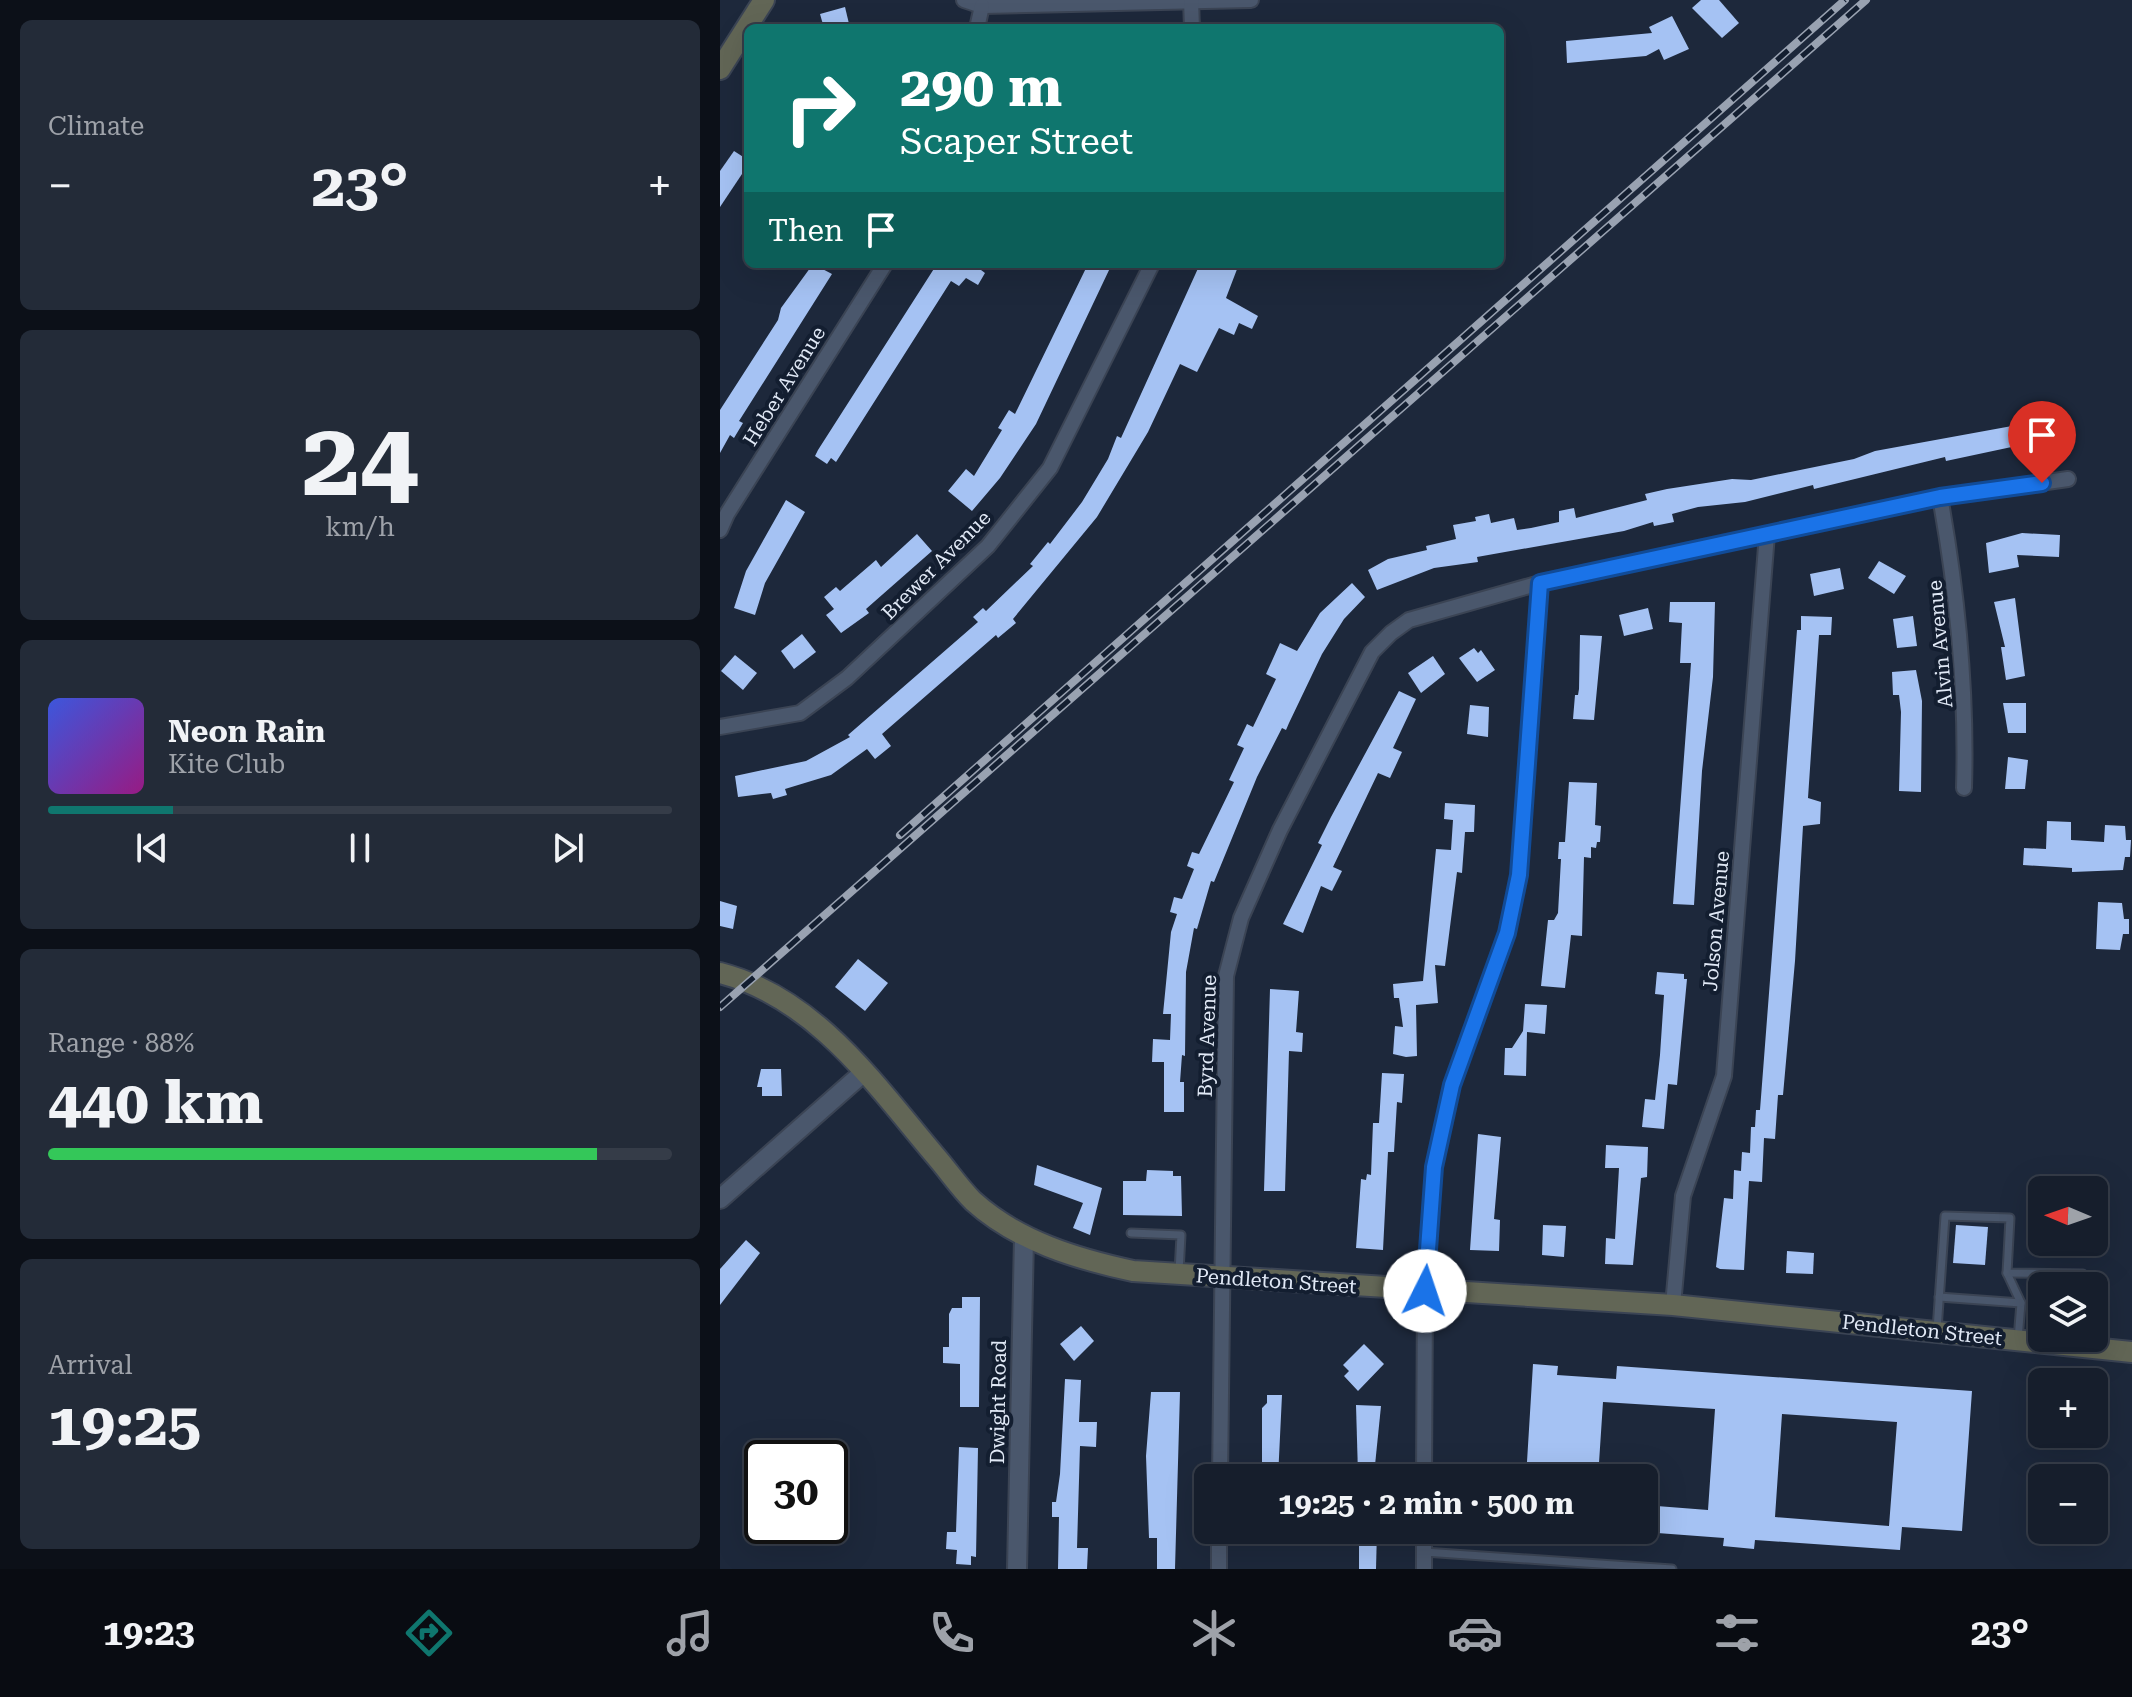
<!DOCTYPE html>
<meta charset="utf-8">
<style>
body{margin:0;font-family:"Roboto Serif",serif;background:#232b38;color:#f1f3f6;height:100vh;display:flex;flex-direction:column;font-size:30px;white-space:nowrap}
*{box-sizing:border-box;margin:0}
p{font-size:26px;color:#9ea2a9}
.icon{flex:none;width:44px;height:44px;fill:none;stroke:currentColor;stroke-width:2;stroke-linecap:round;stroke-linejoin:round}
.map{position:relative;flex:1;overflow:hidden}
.side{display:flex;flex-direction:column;gap:20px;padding:20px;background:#0c1018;width:720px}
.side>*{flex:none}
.hud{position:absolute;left:24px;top:24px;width:760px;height:244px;border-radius:12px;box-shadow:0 8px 32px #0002,0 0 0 2px #353c48;background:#0f766e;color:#fff;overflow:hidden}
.needle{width:52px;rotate:272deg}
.controls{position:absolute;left:1308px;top:1176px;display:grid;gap:16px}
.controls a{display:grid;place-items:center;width:80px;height:80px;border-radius:12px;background:#161e2c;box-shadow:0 8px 32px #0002,0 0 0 2px #353c48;font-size:40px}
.speed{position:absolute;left:24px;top:1440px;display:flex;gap:16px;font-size:40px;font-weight:700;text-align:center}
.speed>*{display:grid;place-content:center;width:104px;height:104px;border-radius:50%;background:#161e2c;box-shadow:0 8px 32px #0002,0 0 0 2px #353c48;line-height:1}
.speed .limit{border:4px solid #111;border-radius:12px;background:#fff;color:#111}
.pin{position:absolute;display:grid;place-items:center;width:68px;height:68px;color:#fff;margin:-82px -34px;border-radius:50% 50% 50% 0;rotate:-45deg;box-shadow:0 0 8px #0007}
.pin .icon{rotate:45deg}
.me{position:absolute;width:88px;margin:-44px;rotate:4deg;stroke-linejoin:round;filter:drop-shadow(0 0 6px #0008)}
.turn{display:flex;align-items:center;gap:28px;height:168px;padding:0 24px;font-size:36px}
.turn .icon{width:104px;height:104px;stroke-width:2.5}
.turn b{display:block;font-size:56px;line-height:68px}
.then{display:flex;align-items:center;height:76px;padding:0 24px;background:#0003;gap:16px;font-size:30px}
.big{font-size:60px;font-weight:700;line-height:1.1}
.side .tile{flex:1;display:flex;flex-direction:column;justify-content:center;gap:12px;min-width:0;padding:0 28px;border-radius:12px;background:#232b38}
.side .dial{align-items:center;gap:0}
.dial b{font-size:104px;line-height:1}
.song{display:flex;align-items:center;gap:24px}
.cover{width:96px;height:96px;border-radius:12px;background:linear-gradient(135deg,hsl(230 70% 55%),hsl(310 70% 35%))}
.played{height:8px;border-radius:4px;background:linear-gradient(90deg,#0f766e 20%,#353c48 20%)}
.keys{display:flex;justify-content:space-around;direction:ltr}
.heat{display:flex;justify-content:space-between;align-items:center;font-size:44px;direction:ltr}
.charge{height:12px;border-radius:6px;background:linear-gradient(90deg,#34c759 88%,#353c48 0)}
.trip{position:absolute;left:474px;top:1464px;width:464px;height:80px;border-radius:12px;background:#161e2c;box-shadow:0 8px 32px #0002,0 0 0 2px #353c48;font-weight:700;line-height:80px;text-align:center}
.dock{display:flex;height:128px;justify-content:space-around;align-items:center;background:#090c12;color:#9ea2a9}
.dock .icon{width:56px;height:56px}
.dock .active{color:#0f766e}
.dock b{font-size:36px;color:#f1f3f6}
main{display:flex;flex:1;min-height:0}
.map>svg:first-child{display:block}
.building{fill:#a5c2f3;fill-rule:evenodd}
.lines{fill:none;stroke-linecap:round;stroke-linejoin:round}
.service-casing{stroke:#3b4454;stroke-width:11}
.minor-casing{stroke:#3b4454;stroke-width:18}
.tertiary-casing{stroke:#3b4454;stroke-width:22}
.secondary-casing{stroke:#3b4454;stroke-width:24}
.service{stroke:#4a576c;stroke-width:7}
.minor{stroke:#4a576c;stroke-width:14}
.tertiary{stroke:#4a576c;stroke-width:18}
.secondary{stroke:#626656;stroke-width:20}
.rail-casing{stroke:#99a2b1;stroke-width:8}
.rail{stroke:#131e30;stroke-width:5;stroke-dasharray:15;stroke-linecap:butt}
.route-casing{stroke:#114b97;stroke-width:20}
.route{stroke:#1a73e8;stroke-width:14}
.labels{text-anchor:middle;stroke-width:8;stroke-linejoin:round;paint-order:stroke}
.street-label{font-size:20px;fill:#e1e9f6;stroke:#131e30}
</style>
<main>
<section class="side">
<div class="tile"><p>Climate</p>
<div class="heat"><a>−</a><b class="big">23°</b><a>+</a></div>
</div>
<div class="tile dial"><b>24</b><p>km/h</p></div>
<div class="tile">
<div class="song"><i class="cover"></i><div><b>Neon Rain</b><p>Kite Club</p></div></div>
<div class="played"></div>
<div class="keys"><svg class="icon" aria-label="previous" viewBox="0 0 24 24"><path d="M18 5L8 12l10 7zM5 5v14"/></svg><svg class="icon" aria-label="pause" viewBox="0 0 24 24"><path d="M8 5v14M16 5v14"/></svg><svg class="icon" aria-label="next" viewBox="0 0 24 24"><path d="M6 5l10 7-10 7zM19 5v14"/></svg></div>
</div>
<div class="tile"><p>Range · 88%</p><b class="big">440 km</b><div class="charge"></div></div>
<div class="tile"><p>Arrival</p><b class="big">19:25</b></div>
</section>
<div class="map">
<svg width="1412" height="1569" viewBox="0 0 1412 1569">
<rect width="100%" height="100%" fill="#1d283b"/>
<g class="building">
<path d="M981,0H999L1019,23L1002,38L972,8Z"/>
<path d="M125,7L130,28H104L100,14Z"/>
<path d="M952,16L969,49L944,60L939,49L926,56L847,63L846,41L932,33L929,27Z"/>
<path d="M14,151L28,160V165L0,207V171Z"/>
<path d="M93,264L112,274L19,421L23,423L14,438L10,435L0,453V410L58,320L61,308Z"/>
<path d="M217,264H253L265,273L258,285L246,278L239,286L231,281L116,462L111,458L107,464L95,456L98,450Z"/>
<path d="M368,264L390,268L316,424L280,478L252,511L228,491L246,469L254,476L282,430L278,428L289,410L295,414Z"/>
<path d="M480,264H519L506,298L538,316L532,329L519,323L514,335L499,328L477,372L460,364L428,432L377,517L293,619L296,623L278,638L276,635L162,734L171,746L155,759L147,749L111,775L65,789L67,795L53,799L51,793L18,797L15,776L86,761L130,737L128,735L258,622L253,617L263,608L266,611L313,566L310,564L328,542L330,544L362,502L388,459L397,436L401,438Z"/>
<path d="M1314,412L1338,413L1337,424H1343V444L1301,445L1226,461L1225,457L1094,489L1093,485L1025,502L978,507L952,514L954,522L934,526L933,522L904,531L757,557L758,562L714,568L657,590L648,570L668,559L707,550L706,546L736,539L733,525L756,521L755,517L769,514L771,523L794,518L797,530L811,528L839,522V511L854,508L856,518L927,500L925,494L947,489L1012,479L1031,480L1134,459L1155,451L1292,426L1313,420Z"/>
<path d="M66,500L85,512L45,583L35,615L14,608L26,571Z"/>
<path d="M1302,533L1340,535L1339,557L1297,555L1299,567L1269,573L1266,543Z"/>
<path d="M197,534L212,551L146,609L149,613L121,633L106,615L114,609L104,597L116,587L120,591L156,560L161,567Z"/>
<path d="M1159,561L1186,576L1174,594L1148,578Z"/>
<path d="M1120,568L1124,589L1094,596L1090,574Z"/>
<path d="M632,583L645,597L624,619L602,654L569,723L566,730L562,728L537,777L494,882L491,881L477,929L474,928L466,972L465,1056L462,1055L460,1082H464V1112H444V1062H432L433,1039L450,1040L451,1014H443L451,932L457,914L450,912L454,897L462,899L474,869L467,866L472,852L479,854L514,782L509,780L524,748L517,745L527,724L533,727L556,679L546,674L560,643L577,651L600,613Z"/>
<path d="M1295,598L1305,676L1286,680L1281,647H1285L1274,602Z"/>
<path d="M950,602H995L993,677L982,771L974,905L953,904L971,663H960L962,623L949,622Z"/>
<path d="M928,608L933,629L904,636L899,615Z"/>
<path d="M1081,616L1112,617L1111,635H1099L1088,798L1101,802L1100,824L1083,826L1075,961L1063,1095H1058L1055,1139L1044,1138L1042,1182L1029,1181L1024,1270L1000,1269L996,1267L1004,1198L1013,1199L1014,1170L1021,1171L1022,1152L1030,1153L1031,1127H1035L1036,1110H1040L1077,630H1081Z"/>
<path d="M1193,616L1197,646L1177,648L1173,619Z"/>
<path d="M82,634L96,652L74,669L61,651Z"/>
<path d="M860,635L882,636L874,720L853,719L855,695H858L859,689Z"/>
<path d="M754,648L758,653L761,650L775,670L757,682L739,658Z"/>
<path d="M15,655L37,673L23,690L1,671Z"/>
<path d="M713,656L725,674L701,693L688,673Z"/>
<path d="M1196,670L1202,701L1201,792L1179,791L1181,712L1179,695H1173L1172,672Z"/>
<path d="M679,691L696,699L673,748L682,752L670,778L658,773L613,867L622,871L612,891L601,886L583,933L563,924L602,845L598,843L611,817Z"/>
<path d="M1283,703H1306V733H1288Z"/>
<path d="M750,705L769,707L768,737L747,734Z"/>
<path d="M1288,757L1308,760L1305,789H1285Z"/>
<path d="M849,782L877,783L875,825L881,826L880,842H877L876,848L871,847V858L864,857L862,936L851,935L845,988L821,986L828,920H834L838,913L841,859H838L839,842H845Z"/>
<path d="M725,803L755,805L754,832H745L742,873L737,872L725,966L715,965L718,1003L696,1005L697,1056L686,1057L673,1054L675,1026L683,1027L679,998H674L673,984L703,981L716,849L731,850L733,820L724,819Z"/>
<path d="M1327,821L1351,822V840L1384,842L1385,825L1405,826L1406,840H1411L1410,857H1405L1403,870L1352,872V868L1303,865L1304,848L1326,849Z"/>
<path d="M0,901L17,906L13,929L0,926Z"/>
<path d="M1378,902L1402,903L1404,919H1409V934H1403L1400,950L1376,949Z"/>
<path d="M138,959L168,983L145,1011L115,987Z"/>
<path d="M937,972L964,974V979H967L957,1085L948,1084L944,1129L922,1127L925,1099L935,1100L940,1055L944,995L935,994Z"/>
<path d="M550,989L579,991L576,1032L583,1033L582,1052L569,1051L565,1191H544Z"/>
<path d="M805,1004L827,1005L825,1034L807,1032L806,1076L784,1075L785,1048H792L803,1031Z"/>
<path d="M41,1069H61L62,1096H42V1087H37Z"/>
<path d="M662,1073L684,1074L682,1103L677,1102L674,1152H668L663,1250L636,1248L641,1179L646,1180L647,1174L651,1175L653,1123H659Z"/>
<path d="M758,1134L781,1137L774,1219L780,1220L779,1251L750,1250Z"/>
<path d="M886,1145L928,1147L927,1177L921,1178L913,1265L885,1264L886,1238L895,1239L899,1168H885Z"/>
<path d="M317,1165L382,1188L370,1235L353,1228L363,1203L314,1185Z"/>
<path d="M427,1170L453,1171V1176H461L462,1216L403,1215V1181H426Z"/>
<path d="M823,1225L846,1226L844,1257L822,1255Z"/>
<path d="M1236,1225L1268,1227L1265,1265L1233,1263Z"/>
<path d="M26,1240L40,1253L0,1305V1269Z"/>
<path d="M1067,1251L1094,1253L1093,1274L1066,1273Z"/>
<path d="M242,1297H260L259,1407H240V1364L223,1363V1347H229V1314L232,1308H242Z"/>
<path d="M361,1326L374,1341L354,1361L340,1344Z"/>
<path d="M644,1344L664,1364L638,1391L624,1376L629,1371L623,1365Z"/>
<path d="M813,1364L838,1366L837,1375L896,1379L897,1366L1252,1391L1242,1531L1182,1527L1180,1550L1035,1540L1034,1549L1003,1546L1004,1538L924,1532V1505L988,1510L995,1409L883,1402L878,1478H806ZM1062,1414L1177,1422L1169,1526L1055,1517Z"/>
<path d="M345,1379L361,1380L359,1422H377L376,1447L360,1446L357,1548H368L367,1569H338L339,1517H332V1502H336L340,1474Z"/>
<path d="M431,1392H460L455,1569H437V1538H429L426,1456Z"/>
<path d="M547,1395H562L558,1478H542V1408L547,1403Z"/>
<path d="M636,1405L661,1406L654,1475L638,1474Z"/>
<path d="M239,1447L258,1448L256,1557L251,1556V1565L236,1564L237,1550L226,1549L227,1532H236Z"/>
<path d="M639,1530H657L656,1569H639Z"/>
</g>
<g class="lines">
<defs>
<g id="service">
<path d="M411,1233L461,1235L459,1272"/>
<path d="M1287,1273L1301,1303L1298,1339"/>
<path d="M1219,1297L1301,1303"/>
<path d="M1217,1330L1225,1216L1290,1218L1287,1273L1363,1274L1362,1286"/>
<path d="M704,1552L952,1569"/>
</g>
<g id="minor">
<path d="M244,0L262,6L531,0"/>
<path d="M471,0L472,28"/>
<path d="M257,28L262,6"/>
<path d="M1220,497C1238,596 1247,688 1244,788"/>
<path d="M0,530L7,514L165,264"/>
<path d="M0,727L80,713L127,678L268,546L330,468L432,264"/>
<path d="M953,1305L963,1196L1004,1076L1047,534"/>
<path d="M500,1478L506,976L521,918L560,830L652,652L671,633L689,620L820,583L1220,497L1348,479"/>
<path d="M704,1478L705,1291L714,1167L732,1085L787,933L799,875L820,583"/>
<path d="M499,1569V1530"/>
<path d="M704,1569V1530"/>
</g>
<g id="tertiary">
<path d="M0,1199L144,1072"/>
<path d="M297,1569L304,1237"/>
</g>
<g id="secondary">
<path d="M0,69L44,0"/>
<path d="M0,973C97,998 156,1086 218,1159C229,1172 240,1188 253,1201C297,1241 357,1259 413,1271L953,1305L1412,1352"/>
</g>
</defs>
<use href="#service" class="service-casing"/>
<use href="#minor" class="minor-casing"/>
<use href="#tertiary" class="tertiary-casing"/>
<use href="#secondary" class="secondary-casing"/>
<use href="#service" class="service"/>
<use href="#minor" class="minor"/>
<use href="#tertiary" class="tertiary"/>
<use href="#secondary" class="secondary"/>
<defs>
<g id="rail">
<path d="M180,835L1125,0"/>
<path d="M0,1007L1146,0"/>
</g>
</defs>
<use href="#rail" class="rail-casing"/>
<use href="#rail" class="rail"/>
</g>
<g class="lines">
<defs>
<path id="route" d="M705,1291L714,1167L732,1085L787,933L799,875L820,583L1220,497L1322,483"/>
</defs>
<use href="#route" class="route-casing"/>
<use href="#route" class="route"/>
</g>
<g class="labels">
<g class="street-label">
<text transform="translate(64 386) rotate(-58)" y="7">Heber Avenue</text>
<text transform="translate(216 565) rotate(-45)" y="7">Brewer Avenue</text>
<text transform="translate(1220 644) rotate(-95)" y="7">Alvin Avenue</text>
<text transform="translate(996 921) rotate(-85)" y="7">Jolson Avenue</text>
<text transform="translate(487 1036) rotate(-88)" y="7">Byrd Avenue</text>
<text transform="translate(556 1281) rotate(4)" y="7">Pendleton Street</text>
<text transform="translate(1202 1330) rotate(6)" y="7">Pendleton Street</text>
<text transform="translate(278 1402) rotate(-89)" y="7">Dwight Road</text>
</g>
</g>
</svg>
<div class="controls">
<a><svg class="needle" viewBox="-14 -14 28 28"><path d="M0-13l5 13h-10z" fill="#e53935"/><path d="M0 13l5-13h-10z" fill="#9ea2a9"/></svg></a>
<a><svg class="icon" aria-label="layers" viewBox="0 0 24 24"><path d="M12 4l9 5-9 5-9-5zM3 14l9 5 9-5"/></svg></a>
<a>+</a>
<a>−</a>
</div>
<div class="speed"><div class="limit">30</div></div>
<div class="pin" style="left:1322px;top:483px;background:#d93025"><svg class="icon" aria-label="arrive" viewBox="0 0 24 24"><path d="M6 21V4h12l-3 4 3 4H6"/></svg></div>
<svg class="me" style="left:705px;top:1291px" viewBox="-20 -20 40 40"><circle r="19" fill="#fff"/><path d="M0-13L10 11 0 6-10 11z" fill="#1a73e8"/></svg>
<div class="trip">19:25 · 2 min · 500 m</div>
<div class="hud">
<div class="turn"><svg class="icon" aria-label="right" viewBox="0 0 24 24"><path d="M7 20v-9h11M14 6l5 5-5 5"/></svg><div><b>290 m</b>Scaper Street</div></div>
<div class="then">Then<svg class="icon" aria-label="arrive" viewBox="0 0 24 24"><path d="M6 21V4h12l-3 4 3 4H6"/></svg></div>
</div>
</div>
</main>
<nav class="dock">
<b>19:23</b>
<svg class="icon active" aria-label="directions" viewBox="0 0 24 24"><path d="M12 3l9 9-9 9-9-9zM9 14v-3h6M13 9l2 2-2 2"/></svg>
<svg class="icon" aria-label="music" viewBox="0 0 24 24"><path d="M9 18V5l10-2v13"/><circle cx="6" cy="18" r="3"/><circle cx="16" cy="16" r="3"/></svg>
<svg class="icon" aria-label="phone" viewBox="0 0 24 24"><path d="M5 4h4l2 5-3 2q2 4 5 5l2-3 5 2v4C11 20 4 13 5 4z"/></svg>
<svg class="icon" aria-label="climate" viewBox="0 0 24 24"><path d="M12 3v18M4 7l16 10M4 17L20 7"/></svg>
<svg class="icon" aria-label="car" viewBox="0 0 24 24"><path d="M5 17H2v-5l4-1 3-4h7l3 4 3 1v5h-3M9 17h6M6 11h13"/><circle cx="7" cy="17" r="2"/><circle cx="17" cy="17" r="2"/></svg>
<svg class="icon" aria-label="filters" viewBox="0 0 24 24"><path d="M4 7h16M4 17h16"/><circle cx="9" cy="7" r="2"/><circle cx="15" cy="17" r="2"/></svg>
<b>23°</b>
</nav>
